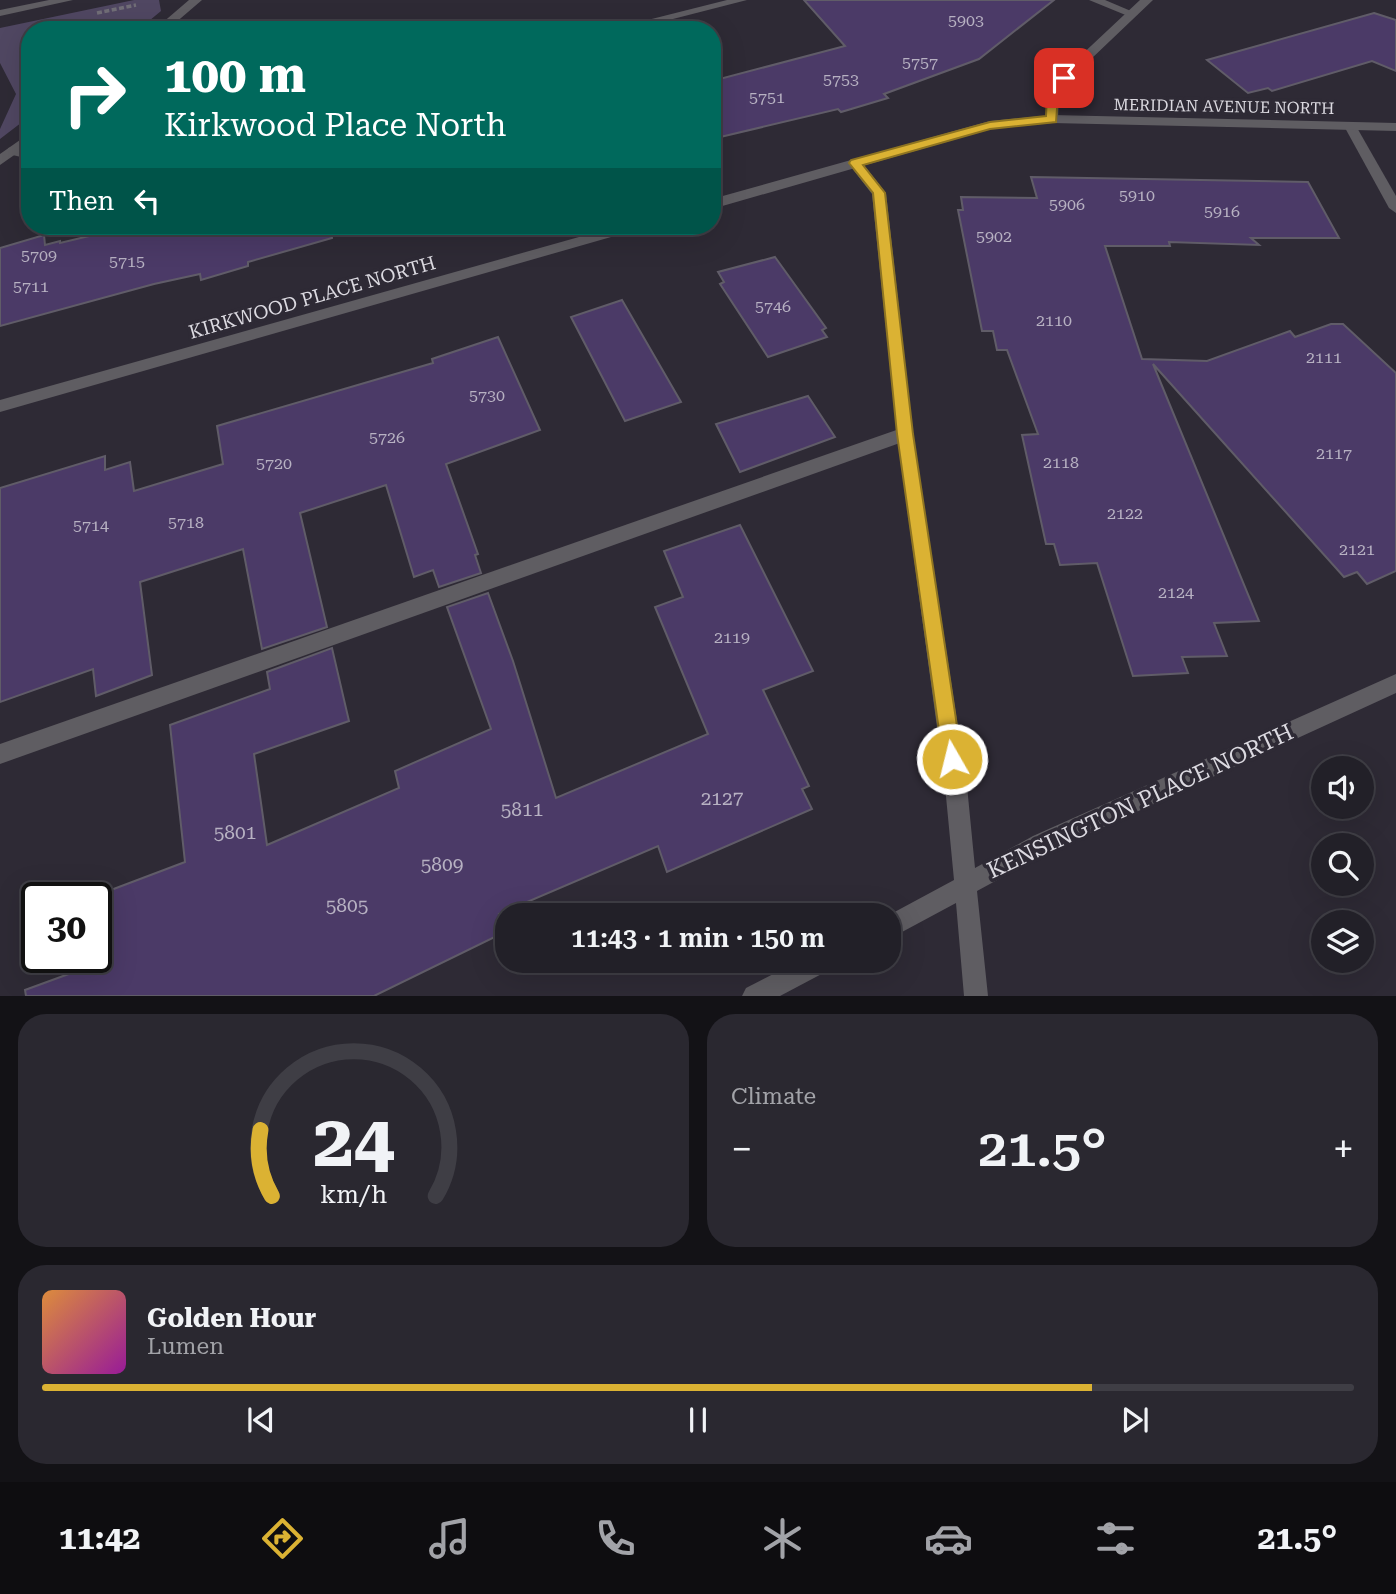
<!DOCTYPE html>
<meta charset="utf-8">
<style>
body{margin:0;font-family:"Roboto Serif",serif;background:#2a2830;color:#f1f3f6;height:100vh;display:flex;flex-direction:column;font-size:26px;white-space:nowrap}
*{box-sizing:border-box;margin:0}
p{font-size:23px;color:#a2a3a8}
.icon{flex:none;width:38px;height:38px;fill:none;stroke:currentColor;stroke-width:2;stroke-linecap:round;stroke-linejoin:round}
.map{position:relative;height:996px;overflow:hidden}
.drawer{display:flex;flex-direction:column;gap:18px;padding:18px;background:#131216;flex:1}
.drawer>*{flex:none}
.guide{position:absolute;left:21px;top:21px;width:700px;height:214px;border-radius:28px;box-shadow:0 7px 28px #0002,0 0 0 2px #3f3e45;background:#00695c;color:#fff;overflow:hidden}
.tools{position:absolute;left:1311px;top:756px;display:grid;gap:14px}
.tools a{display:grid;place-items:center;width:63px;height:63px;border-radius:50%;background:#222028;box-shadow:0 7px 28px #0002,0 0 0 2px #3f3e45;font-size:35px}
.speed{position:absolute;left:21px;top:882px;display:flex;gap:14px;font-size:35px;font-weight:700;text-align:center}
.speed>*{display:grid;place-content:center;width:91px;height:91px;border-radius:50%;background:#222028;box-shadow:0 7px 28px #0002,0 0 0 2px #3f3e45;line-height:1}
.speed .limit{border:4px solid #111;border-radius:10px;background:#fff;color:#111}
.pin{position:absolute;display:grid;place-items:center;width:60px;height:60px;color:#fff;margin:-30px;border-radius:14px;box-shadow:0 4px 10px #0006}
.me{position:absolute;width:77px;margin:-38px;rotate:352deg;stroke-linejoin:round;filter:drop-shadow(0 0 5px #0008)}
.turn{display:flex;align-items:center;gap:24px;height:147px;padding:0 28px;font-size:32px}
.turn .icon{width:91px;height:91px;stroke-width:2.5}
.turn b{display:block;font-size:49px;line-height:60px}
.then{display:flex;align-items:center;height:66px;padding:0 28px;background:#0003;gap:14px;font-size:26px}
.big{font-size:52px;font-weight:600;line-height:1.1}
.drawer .card{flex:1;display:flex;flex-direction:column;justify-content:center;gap:10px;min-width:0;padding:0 24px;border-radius:28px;background:#2a2830}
.drawer .dial{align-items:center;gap:0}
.dial svg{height:182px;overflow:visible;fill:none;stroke:#3f3e45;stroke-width:7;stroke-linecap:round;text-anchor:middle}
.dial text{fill:#f1f3f6;stroke:none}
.song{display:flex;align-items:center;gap:21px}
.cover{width:84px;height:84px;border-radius:10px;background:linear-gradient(135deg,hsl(30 70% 55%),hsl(300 70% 35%))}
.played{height:7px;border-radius:4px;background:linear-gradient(90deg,#dbb233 80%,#3f3e45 80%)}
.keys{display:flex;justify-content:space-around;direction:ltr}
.heat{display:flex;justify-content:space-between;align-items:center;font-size:38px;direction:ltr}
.drawer .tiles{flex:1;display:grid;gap:18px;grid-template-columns:1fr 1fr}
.card:last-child{grid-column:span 2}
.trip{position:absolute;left:495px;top:903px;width:406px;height:70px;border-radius:28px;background:#222028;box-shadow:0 7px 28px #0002,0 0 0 2px #3f3e45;font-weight:600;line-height:70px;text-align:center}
.dock{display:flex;height:112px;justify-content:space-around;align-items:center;background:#0e0d10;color:#a2a3a8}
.dock .icon{width:49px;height:49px}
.dock .selected{color:#dbb233}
.dock b{font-size:32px;color:#f1f3f6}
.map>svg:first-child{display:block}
.green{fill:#504762}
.building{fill:#4b3a67;stroke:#605c68;stroke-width:2}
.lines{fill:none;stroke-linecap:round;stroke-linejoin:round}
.path{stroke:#716e77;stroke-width:3.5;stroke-dasharray:5 2.5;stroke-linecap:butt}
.service{fill:#5f5d62;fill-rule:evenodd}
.minor{fill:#5f5d62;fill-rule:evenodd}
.tertiary{fill:#5f5d62;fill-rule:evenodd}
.route{fill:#dbb233;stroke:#8e7421;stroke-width:2}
.labels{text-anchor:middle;stroke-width:7;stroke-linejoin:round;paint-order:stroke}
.number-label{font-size:16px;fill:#b7b1c2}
.far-street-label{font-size:16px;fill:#dbd9e0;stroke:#2e2a35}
.street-label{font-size:19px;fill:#dbd9e0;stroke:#2e2a35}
.near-number-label{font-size:19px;fill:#b7b1c2}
.near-street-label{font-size:23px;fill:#dbd9e0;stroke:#2e2a35}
</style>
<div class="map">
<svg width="1396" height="996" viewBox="0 0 1396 996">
<rect width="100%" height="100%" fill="#2e2a35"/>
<path class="green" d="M134,0H159L161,11L138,30H30V116L0,139V129L16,94L0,63V28Z"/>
<g class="building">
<path d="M804,0H1054L979,59L884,94L888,98L841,112L838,109L712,139V81L845,46Z"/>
<path d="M1374,13L1396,20V71L1372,61L1272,91L1268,88L1248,93L1207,60Z"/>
<path d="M1031,177L1308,182L1339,238H1251L1259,245L1169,242L1170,246H1105L1142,359L1207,361L1290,331L1295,337L1331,324H1343L1396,373V571L1367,584L1357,572L1344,577L1153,364L1259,621L1214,623L1227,656L1182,657L1188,673L1133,676L1097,563L1060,565L1054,544H1046L1022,435L1038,434L1007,350H997L993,331H982L958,210H963L961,197L1037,198Z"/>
<path d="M131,226H331L332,238L248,262V266L201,280L200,274L154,284L0,326V248L44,235L45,245L60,241V243Z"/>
<path d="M775,257L826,328L822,330L827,337L768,357L720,284L724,282L718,272Z"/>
<path d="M622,300L681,402L625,421L571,317Z"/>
<path d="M498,337L540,430L446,464L478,554L475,555L481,573L439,587L433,570L414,577L386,485L300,513L327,627L262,649L243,549L140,582L152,675L96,696L93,669L0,702V488L105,456V470L130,462L134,491L223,464L217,426L433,363L432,359Z"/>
<path d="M808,396L835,437L740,472L716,424Z"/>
<path d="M740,525L813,671L763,690L809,786L802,789L812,809L667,872L658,846L499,914L505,932L374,996H26L25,990L107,960L103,893L185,862L170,725L270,689L267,672L332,648L349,721L254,754L267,845L399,788L395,771L491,729L447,607L488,593L513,661L556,798L708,734L655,607L683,597L664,551Z"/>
</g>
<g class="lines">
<path class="path" d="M97,13L136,5"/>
<g class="service">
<path d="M727,0H747L630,30H608Z"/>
<path d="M1089,0H1105L1138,14L1128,16Z"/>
<path d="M13,147L30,151V159L8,154V148Z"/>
<path d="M905,427L911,429L913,434L911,439L0,764V744Z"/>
</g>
<g class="minor">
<path d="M49,0H73L0,16V10Z"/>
<path d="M189,0H202L167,30H154Z"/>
<path d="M1140,0H1153L1069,80L1059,95L1058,119L1057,122H1047V95L1060,75Z"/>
<path d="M1350,122L1356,126L1396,196V213L1389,208L1344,126Z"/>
<path d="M30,133V144L0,165V154Z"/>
<path d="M855,159L860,160L886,193L913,434L967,786L975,868L1033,836L1396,674V693L1049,852L977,891L988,996H964L956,903L889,939V915L954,880L945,786L897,434L872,194L848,163Z"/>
<path d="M799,961H835L831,969L780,996H742L746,988Z"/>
</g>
<g class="tertiary">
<path d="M1052,115L1396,123V131L1052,123L991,129L712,209V199L990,121Z"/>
<path d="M618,226H641L639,229L0,412V400Z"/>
</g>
</g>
<path class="route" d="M1064,75L1069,78L1058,95L1056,122L990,129L863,165L885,193L913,434L962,759L959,766L952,769L945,766L943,759L897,434L873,193L849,163L851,160L990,122L1046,116L1047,95L1060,76Z"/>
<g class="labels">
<g class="number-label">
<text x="966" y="26">5903</text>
<text x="920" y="68">5757</text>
<text x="841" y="85">5753</text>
<text x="767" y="103">5751</text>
<text x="1137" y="201">5910</text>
<text x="1067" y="210">5906</text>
<text x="1222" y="217">5916</text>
<text x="994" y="242">5902</text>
<text x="39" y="261">5709</text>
<text x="127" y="267">5715</text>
<text x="31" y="292">5711</text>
<text x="773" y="312">5746</text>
<text x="1054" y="326">2110</text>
<text x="1324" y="363">2111</text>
<text x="487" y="401">5730</text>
<text x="387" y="443">5726</text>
<text x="1334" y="459">2117</text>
<text x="1061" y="468">2118</text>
<text x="274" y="469">5720</text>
<text x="1125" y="519">2122</text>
<text x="186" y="528">5718</text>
<text x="91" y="531">5714</text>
<text x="1357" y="555">2121</text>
<text x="1176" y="598">2124</text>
<text x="732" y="643">2119</text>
</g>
<g class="far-street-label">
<text transform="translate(1224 106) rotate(1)" y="6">MERIDIAN AVENUE NORTH</text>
</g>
<g class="street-label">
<text transform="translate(312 297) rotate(-16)" y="7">KIRKWOOD PLACE NORTH</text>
</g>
<g class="near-number-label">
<text x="722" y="805">2127</text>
<text x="522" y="816">5811</text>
<text x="235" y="839">5801</text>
<text x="442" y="871">5809</text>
<text x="347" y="912">5805</text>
</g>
<g class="near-street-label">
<text transform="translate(1140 801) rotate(-25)" y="8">KENSINGTON PLACE NORTH</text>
</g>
</g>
</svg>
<div class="tools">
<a><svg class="icon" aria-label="sound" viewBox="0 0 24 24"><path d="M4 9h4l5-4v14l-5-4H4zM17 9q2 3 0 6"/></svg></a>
<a><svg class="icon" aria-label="search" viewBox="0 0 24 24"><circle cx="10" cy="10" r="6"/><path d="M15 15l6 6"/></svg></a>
<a><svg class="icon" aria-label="layers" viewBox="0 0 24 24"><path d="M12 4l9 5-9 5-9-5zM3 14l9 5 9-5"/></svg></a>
</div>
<div class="speed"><div class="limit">30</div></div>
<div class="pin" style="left:1064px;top:78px;background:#d93025"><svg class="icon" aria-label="arrive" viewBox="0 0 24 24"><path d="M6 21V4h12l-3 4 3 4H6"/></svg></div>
<svg class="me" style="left:952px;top:759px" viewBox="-20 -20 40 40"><circle r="17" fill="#dbb233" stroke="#fff" stroke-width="3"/><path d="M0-11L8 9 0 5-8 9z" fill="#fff"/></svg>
<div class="trip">11:43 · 1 min · 150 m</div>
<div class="guide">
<div class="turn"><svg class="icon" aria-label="right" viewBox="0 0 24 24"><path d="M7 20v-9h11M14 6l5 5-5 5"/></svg><div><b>100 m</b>Kirkwood Place North</div></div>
<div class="then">Then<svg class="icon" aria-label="left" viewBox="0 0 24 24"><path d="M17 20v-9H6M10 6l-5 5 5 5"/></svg></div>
</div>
</div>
<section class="drawer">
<div class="tiles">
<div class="card dial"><svg viewBox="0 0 100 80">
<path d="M14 69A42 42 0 1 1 86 69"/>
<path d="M14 69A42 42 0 0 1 9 40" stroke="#dbb233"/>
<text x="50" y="56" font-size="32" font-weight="700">24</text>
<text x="50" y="72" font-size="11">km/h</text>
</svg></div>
<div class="card"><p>Climate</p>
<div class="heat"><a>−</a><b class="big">21.5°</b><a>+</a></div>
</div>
<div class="card">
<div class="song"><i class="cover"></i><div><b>Golden Hour</b><p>Lumen</p></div></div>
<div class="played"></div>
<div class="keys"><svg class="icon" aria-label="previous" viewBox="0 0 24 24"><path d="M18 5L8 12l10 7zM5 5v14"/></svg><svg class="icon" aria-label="pause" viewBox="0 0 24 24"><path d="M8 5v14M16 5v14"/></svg><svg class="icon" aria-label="next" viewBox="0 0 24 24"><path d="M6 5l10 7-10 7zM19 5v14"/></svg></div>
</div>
</div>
</section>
<nav class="dock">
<b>11:42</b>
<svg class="icon selected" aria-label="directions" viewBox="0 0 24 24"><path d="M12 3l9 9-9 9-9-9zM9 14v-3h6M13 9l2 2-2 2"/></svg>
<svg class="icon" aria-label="music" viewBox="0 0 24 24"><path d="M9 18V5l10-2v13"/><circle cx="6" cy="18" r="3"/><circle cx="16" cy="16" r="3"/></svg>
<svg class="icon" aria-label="phone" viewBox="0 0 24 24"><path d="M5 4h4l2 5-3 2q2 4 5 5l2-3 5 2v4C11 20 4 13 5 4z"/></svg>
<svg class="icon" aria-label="climate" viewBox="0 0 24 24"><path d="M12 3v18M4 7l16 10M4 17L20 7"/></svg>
<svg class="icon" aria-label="car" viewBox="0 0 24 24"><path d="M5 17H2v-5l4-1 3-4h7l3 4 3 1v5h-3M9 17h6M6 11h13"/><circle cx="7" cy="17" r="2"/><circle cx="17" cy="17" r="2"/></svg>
<svg class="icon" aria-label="filters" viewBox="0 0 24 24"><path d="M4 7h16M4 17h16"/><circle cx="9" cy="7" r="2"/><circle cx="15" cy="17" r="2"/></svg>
<b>21.5°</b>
</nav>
